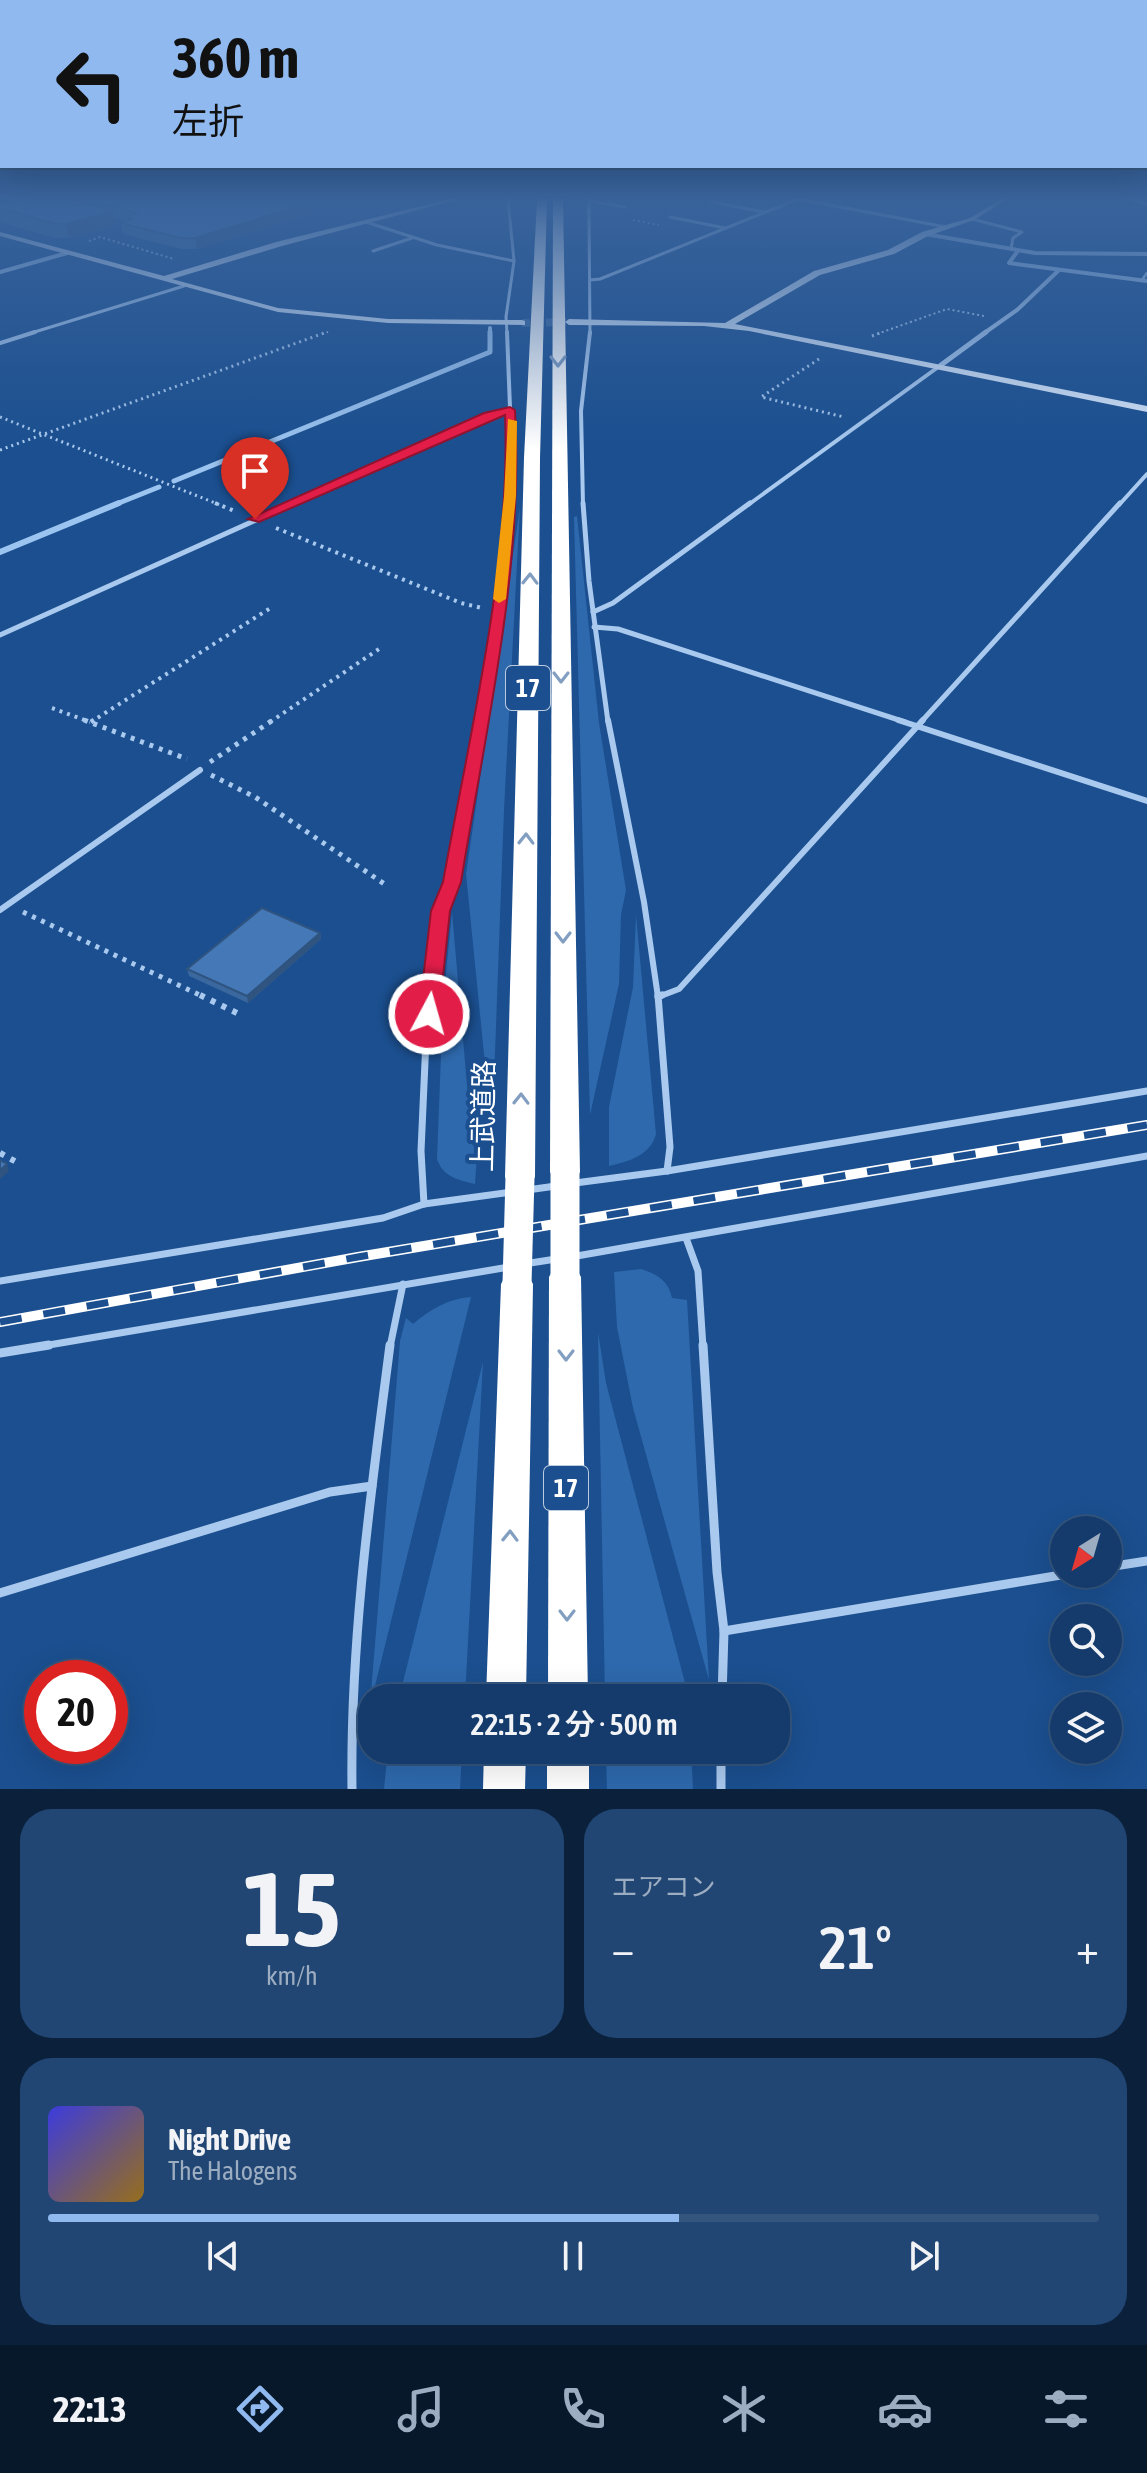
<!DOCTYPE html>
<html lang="ja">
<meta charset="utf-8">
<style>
body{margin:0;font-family:"Asap Condensed","Noto Sans JP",sans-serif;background:#214673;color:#f1f3f6;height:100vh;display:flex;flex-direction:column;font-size:30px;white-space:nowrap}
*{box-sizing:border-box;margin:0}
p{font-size:26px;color:#9dadc1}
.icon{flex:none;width:44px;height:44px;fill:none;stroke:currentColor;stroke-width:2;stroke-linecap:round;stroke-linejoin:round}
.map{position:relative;height:1789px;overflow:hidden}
.side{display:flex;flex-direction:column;gap:20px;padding:20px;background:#0b203b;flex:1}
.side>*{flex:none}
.guide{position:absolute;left:0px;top:0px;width:1148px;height:168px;box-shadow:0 8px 32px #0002,0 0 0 2px #33557e;background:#90b9f0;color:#111;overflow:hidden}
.needle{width:52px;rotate:217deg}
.controls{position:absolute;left:1050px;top:1516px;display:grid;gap:16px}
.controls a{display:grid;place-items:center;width:72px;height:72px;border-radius:50%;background:#143b6b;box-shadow:0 8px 32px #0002,0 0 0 2px #33557e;font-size:40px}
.speed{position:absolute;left:24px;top:1660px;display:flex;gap:16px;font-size:40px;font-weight:700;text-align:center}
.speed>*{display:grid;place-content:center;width:104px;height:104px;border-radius:50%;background:#143b6b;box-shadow:0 8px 32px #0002,0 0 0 2px #33557e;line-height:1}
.speed .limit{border:12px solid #d22;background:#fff;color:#111}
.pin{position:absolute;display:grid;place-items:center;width:68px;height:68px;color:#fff;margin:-82px -34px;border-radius:50% 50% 50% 0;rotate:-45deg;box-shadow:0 0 8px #0007}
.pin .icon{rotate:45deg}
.me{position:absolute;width:88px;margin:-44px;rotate:6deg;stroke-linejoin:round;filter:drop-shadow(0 0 6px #0008)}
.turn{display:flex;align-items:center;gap:28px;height:168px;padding:0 40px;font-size:36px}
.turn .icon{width:104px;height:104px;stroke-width:2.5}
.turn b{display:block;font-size:56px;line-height:68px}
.big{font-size:60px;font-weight:600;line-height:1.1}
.side .widget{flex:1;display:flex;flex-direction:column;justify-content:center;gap:12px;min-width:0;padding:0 28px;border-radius:32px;background:#214673}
.side .dial{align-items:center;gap:0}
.dial b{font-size:104px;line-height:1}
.song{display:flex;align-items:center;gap:24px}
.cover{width:96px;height:96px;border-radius:12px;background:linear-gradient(135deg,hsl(240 70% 55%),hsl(40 70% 35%))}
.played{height:8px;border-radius:4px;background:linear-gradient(90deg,#90b9f0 60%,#33557e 60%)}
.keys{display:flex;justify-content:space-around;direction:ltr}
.heat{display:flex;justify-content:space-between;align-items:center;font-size:44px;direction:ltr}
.side .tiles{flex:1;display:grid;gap:20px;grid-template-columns:1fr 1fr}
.widget:last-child{grid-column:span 2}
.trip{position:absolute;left:358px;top:1684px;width:432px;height:80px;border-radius:32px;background:#143b6b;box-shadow:0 8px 32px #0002,0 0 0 2px #33557e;font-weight:600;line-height:80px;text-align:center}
.dock{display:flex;height:128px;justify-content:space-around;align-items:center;background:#08182b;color:#9dadc1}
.dock .icon{width:56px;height:56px}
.dock .current{color:#90b9f0}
.dock b{font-size:36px;color:#f1f3f6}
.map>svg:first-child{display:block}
.green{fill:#2e69ad}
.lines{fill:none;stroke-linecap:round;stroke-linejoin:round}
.stream-far2{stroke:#9cc4f0;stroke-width:4}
.stream-far1{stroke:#9cc4f0;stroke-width:5}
.stream{stroke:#9cc4f0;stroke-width:6}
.secondary-tunnel{stroke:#3d69a0;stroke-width:8;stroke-dasharray:8 4;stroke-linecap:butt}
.path-far4{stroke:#a9c9ee;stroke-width:2;stroke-dasharray:2 3;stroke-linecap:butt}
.path-far3{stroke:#a9c9ee;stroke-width:3;stroke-dasharray:2 4;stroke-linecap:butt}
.path-far2{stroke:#a9c9ee;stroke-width:4;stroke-dasharray:3 5;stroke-linecap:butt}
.path-far1{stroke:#a9c9ee;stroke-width:5;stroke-dasharray:4 6;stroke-linecap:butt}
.path{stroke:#a9c9ee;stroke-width:6;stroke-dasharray:5 7;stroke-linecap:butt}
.lane-far5{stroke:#a9c9ee;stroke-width:3}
.lane-far4{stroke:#a9c9ee;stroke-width:4}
.lane-far3{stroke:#a9c9ee;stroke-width:5}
.lane-far2{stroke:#a9c9ee;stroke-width:6}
.lane-far1{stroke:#a9c9ee;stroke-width:7}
.lane{stroke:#a9c9ee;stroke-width:9}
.street-far1{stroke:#a9c9ee;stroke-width:4}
.street{stroke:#a9c9ee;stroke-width:5}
.secondary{fill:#d6e6fa;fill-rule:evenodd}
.highway{fill:#fff;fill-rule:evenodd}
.rail-casing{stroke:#fff;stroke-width:10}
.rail{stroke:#1b4f8f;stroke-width:7;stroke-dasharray:22;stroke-linecap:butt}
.highway-bridge{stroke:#fff;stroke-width:29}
.wall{fill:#3a679d}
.shaded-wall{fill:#305480}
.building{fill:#4478b7;stroke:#305480;stroke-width:2}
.oneway{stroke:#829ec1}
.route{fill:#e11d48;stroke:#92132f;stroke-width:2}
.slow{fill:#f59e0b}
.labels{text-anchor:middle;stroke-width:8;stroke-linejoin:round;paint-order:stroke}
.shield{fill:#1b4f8f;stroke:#bbcadd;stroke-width:2}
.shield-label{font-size:26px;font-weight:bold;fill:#fff}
.street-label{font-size:28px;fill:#fff;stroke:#1b4f8f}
</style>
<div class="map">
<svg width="1147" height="1789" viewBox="0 0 1147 1789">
<rect width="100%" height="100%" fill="#1b4f8f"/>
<g class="green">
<path d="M520,507L504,810L492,1134L466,874Z"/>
<path d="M577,516L599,723L626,890L621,915L619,984L590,1115L574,517Z"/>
<path d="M452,912L469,1108L477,1156L475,1184C458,1180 443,1177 437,1159L443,1003Z"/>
<path d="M636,915L656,1134C651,1155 628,1162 609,1166V1107L633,987Z"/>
<path d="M641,1269C657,1274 669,1281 672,1298L687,1300L709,1680L633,1408L617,1327L614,1272Z"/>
<path d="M471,1297L372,1698L369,1717L400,1341L406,1318L413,1324C431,1309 447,1299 471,1297Z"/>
<path d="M598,1332L606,1383L689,1698H605Z"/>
<path d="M483,1362L465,1698H399Z"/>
<path d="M388,1750H462L460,1789H384Z"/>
<path d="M606,1750H691L693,1789H607Z"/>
</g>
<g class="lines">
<path class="stream-far2" d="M490,328V334"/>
<g class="stream-far1">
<path d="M174,481L490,352V332"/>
<path d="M114,505L159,487"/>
</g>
<path class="stream" d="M0,552L119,503"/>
<path class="secondary-tunnel" d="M522,323L569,322"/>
<g class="path-far4">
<path d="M633,220L659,225"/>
<path d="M89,241L100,237L174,259"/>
<path d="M322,334L328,332"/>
<path d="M877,334L947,309L984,316"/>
</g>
<g class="path-far3">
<path d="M872,336L882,332"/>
<path d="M819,359L761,397L844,417"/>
<path d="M0,417L220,505"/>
<path d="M0,450L327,332"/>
</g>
<g class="path-far2">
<path d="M215,503L237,512"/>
<path d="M276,528L461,603L482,608"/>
<path d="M52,708L90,722"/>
<path d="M91,722L272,607"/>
<path d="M270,722L379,649"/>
</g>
<g class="path-far1">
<path d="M84,720L187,759"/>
<path d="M91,722L94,720"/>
<path d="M210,762L273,720"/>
<path d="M211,775L255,797L386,885"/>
<path d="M23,912L204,997"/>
</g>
<g class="path">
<path d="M200,995L237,1013"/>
<path d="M0,1153L20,1164"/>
</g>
<g class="lane-far5">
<path d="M1130,199L1147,204"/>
<path d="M589,201L625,207"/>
<path d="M712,202L764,212"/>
<path d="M589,212L590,334"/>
<path d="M670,217L725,228"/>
<path d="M972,219L1022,232L1013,238L1011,249"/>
<path d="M366,222L437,245L514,261"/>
<path d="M373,251L412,238"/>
<path d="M590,280L600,279L798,199L946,227"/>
<path d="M1142,280L1147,273"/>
<path d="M28,334L184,286"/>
<path d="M507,334L506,317L514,261L508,199"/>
</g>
<g class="lane-far4">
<path d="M507,332L512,458L509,505"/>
<path d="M0,343L35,332"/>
<path d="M289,505L488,416L510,410"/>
<path d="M583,505L581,411L590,332"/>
<path d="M748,505L941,365"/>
<path d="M1119,505L1147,474"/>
</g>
<g class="lane-far3">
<path d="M583,503L589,581L608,722"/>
<path d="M593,612L613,603L750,503"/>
<path d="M594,627L618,629L905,722"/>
<path d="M0,635L294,503"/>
<path d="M479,722L498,611L509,503"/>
<path d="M921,722L1120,503"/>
</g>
<g class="lane-far2">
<path d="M608,720L644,902L658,997"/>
<path d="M898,720L1147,801"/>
<path d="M0,910L200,770"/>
<path d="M428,997L437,937L452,882L479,720"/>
<path d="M658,997L679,989L923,720"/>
</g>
<g class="lane-far1">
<path d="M658,995L670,1147L667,1171"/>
<path d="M658,997L662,995"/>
<path d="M575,1183L667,1171L1147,1091"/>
<path d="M527,1190L556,1186"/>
<path d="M424,1204L421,1151L428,995"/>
<path d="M686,1238L698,1271L703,1347"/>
<path d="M571,1257L1147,1156"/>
<path d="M524,1264L556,1259"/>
<path d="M0,1281L383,1218L424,1204L512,1192"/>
<path d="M37,1347L509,1267"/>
<path d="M390,1347L403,1284"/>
</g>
<g class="lane">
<path d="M703,1345L717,1572L724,1631L722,1698"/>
<path d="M0,1353L49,1345"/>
<path d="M1108,1567L1147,1561"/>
<path d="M0,1593L330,1492L372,1486"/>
<path d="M724,1631L1067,1574"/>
<path d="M721,1750V1789"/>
<path d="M352,1789C350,1640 371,1492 390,1345"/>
</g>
<g class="street-far1">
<path d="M589,199V212"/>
<path d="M794,199H798"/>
<path d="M925,234L1035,253L1147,254"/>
<path d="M1017,252L1009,263L1147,281"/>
<path d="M0,272L67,253"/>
<path d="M983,334L1017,310L1058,271"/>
</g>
<path class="street" d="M941,365L986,332"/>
<g class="secondary">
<path d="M450,199H459L282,246L172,279L278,308L388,319L522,320L525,321V325L388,323L278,312L0,236V232L164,276L276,242Z"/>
<path d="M1001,199H1008L974,220L928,236L894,254L820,275L735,324L1147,406V412L749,331L704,326L569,325L565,322L569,319L725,323L814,271L888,250L922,232L970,218Z"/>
</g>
<g class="highway">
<path d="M537,199H547L540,458L535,1177L530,1185L520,1189L510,1185L505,1177L524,458Z"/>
<path d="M553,199H563L580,1172L575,1180L565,1183L555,1180L550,1172Z"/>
<path d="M565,1264L576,1268L581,1277L588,1698H548L549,1277L554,1268Z"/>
<path d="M517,1271L528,1275L533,1284L526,1698H486L501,1284L506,1275Z"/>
<path d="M484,1750H526L525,1789H483Z"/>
<rect x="547" y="1750" width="42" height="39"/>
</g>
<defs>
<path id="rail" d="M0,1322L358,1257L1147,1125"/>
</defs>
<use href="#rail" class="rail-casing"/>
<use href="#rail" class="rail"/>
<g class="highway-bridge">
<path d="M565,1172V1277"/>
<path d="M517,1284L520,1177"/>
</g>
</g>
<g class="wall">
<path d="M19,199H296L312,202L314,213L197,249H182L123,234L121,223L124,222V220L115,217L116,225L69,238H55L0,222V204Z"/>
<path d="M320,933L321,939L248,1003L189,976L187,969Z"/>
</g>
<g class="shaded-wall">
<path d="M312,202L314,213L197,249L195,238Z"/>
<path d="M113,211L116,225L69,238L66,224Z"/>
<path d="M320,933L321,939L248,1003L247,996Z"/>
<path d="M7,1164L9,1171L0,1179V1170Z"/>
</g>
<g class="building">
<path d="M19,199H69L113,211L66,224L52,223L0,208V204Z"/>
<path d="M81,199H296L312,202L195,238H180L121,223L134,219L123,217L138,213Z"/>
<path d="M262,908L320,933L247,996L187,969Z"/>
<path d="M0,1160L7,1164L0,1170Z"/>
</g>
<defs><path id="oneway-chevron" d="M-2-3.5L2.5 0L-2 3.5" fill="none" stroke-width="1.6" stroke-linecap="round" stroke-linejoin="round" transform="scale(2)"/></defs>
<g class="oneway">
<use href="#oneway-chevron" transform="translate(558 361) rotate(90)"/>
<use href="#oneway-chevron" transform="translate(530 579) rotate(-89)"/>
<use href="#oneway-chevron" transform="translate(561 677) rotate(90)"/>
<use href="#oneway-chevron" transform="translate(526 839) rotate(-89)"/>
<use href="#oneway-chevron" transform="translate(563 937) rotate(90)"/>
<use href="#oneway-chevron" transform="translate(521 1099) rotate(-89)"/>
<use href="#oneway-chevron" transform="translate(566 1355) rotate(90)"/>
<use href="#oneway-chevron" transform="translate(510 1536) rotate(-89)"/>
<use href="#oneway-chevron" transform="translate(567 1615) rotate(90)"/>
</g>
<linearGradient id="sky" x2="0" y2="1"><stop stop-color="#0f2b4f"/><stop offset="0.44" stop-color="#39639b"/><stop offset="1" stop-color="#39639b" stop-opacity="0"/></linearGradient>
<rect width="1147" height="449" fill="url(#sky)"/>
<path class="route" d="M510,407L515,410C524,568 486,727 461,882L450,911L439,1014L429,1021L419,1014L431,911L443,882C470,732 511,567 505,415L259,522L248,519L484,413Z"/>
<path class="slow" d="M508,419L517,421L516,496L506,599L499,603L493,599L504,496Z"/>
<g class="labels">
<g class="shield">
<rect x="506" y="666" width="44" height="44" rx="6"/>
<rect x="544" y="1466" width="44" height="44" rx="6"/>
</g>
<g class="shield-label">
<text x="528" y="697">17</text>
<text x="566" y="1497">17</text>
</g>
<g class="street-label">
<text transform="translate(483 1116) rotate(-89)" y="10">上武道路</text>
</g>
</g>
</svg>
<div class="controls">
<a><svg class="needle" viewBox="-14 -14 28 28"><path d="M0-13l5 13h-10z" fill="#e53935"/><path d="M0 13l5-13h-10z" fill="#9dadc1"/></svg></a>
<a><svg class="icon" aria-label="search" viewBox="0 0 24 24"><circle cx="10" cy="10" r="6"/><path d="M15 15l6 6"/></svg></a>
<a><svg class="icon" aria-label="layers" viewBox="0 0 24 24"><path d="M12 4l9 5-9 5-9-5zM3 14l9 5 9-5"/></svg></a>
</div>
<div class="speed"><div class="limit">20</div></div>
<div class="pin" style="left:255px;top:519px;background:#d93025"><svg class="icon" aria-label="arrive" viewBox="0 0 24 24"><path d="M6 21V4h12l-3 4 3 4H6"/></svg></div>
<svg class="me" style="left:429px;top:1014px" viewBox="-20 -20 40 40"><circle r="17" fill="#e11d48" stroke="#fff" stroke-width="3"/><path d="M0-11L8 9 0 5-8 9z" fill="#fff"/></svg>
<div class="trip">22:15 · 2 分 · 500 m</div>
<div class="guide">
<div class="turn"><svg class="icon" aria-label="left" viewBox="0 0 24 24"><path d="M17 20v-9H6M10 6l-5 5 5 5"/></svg><div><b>360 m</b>左折</div></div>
</div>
</div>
<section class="side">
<div class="tiles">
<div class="widget dial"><b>15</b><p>km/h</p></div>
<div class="widget"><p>エアコン</p>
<div class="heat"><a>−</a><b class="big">21°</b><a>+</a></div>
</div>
<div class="widget">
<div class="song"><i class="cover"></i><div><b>Night Drive</b><p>The Halogens</p></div></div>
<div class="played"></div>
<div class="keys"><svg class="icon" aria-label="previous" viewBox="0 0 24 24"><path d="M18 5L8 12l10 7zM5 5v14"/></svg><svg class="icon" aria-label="pause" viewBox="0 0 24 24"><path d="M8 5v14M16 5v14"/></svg><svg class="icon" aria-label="next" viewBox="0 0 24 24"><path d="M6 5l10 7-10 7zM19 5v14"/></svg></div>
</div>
</div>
</section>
<nav class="dock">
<b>22:13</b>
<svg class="icon current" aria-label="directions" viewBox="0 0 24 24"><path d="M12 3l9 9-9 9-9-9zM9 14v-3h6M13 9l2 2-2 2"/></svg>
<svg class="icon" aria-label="music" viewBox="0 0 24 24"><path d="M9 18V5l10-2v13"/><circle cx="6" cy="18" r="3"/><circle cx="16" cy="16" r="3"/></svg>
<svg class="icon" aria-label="phone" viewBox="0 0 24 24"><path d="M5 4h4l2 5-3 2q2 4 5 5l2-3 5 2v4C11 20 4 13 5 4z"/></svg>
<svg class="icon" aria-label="climate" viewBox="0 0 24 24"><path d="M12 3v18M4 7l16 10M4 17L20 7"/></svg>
<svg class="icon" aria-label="car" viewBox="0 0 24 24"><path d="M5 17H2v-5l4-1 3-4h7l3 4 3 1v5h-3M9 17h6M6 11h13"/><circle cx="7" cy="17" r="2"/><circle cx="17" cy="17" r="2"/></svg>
<svg class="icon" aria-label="filters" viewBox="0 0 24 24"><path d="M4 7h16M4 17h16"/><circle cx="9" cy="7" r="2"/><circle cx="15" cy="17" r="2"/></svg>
</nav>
